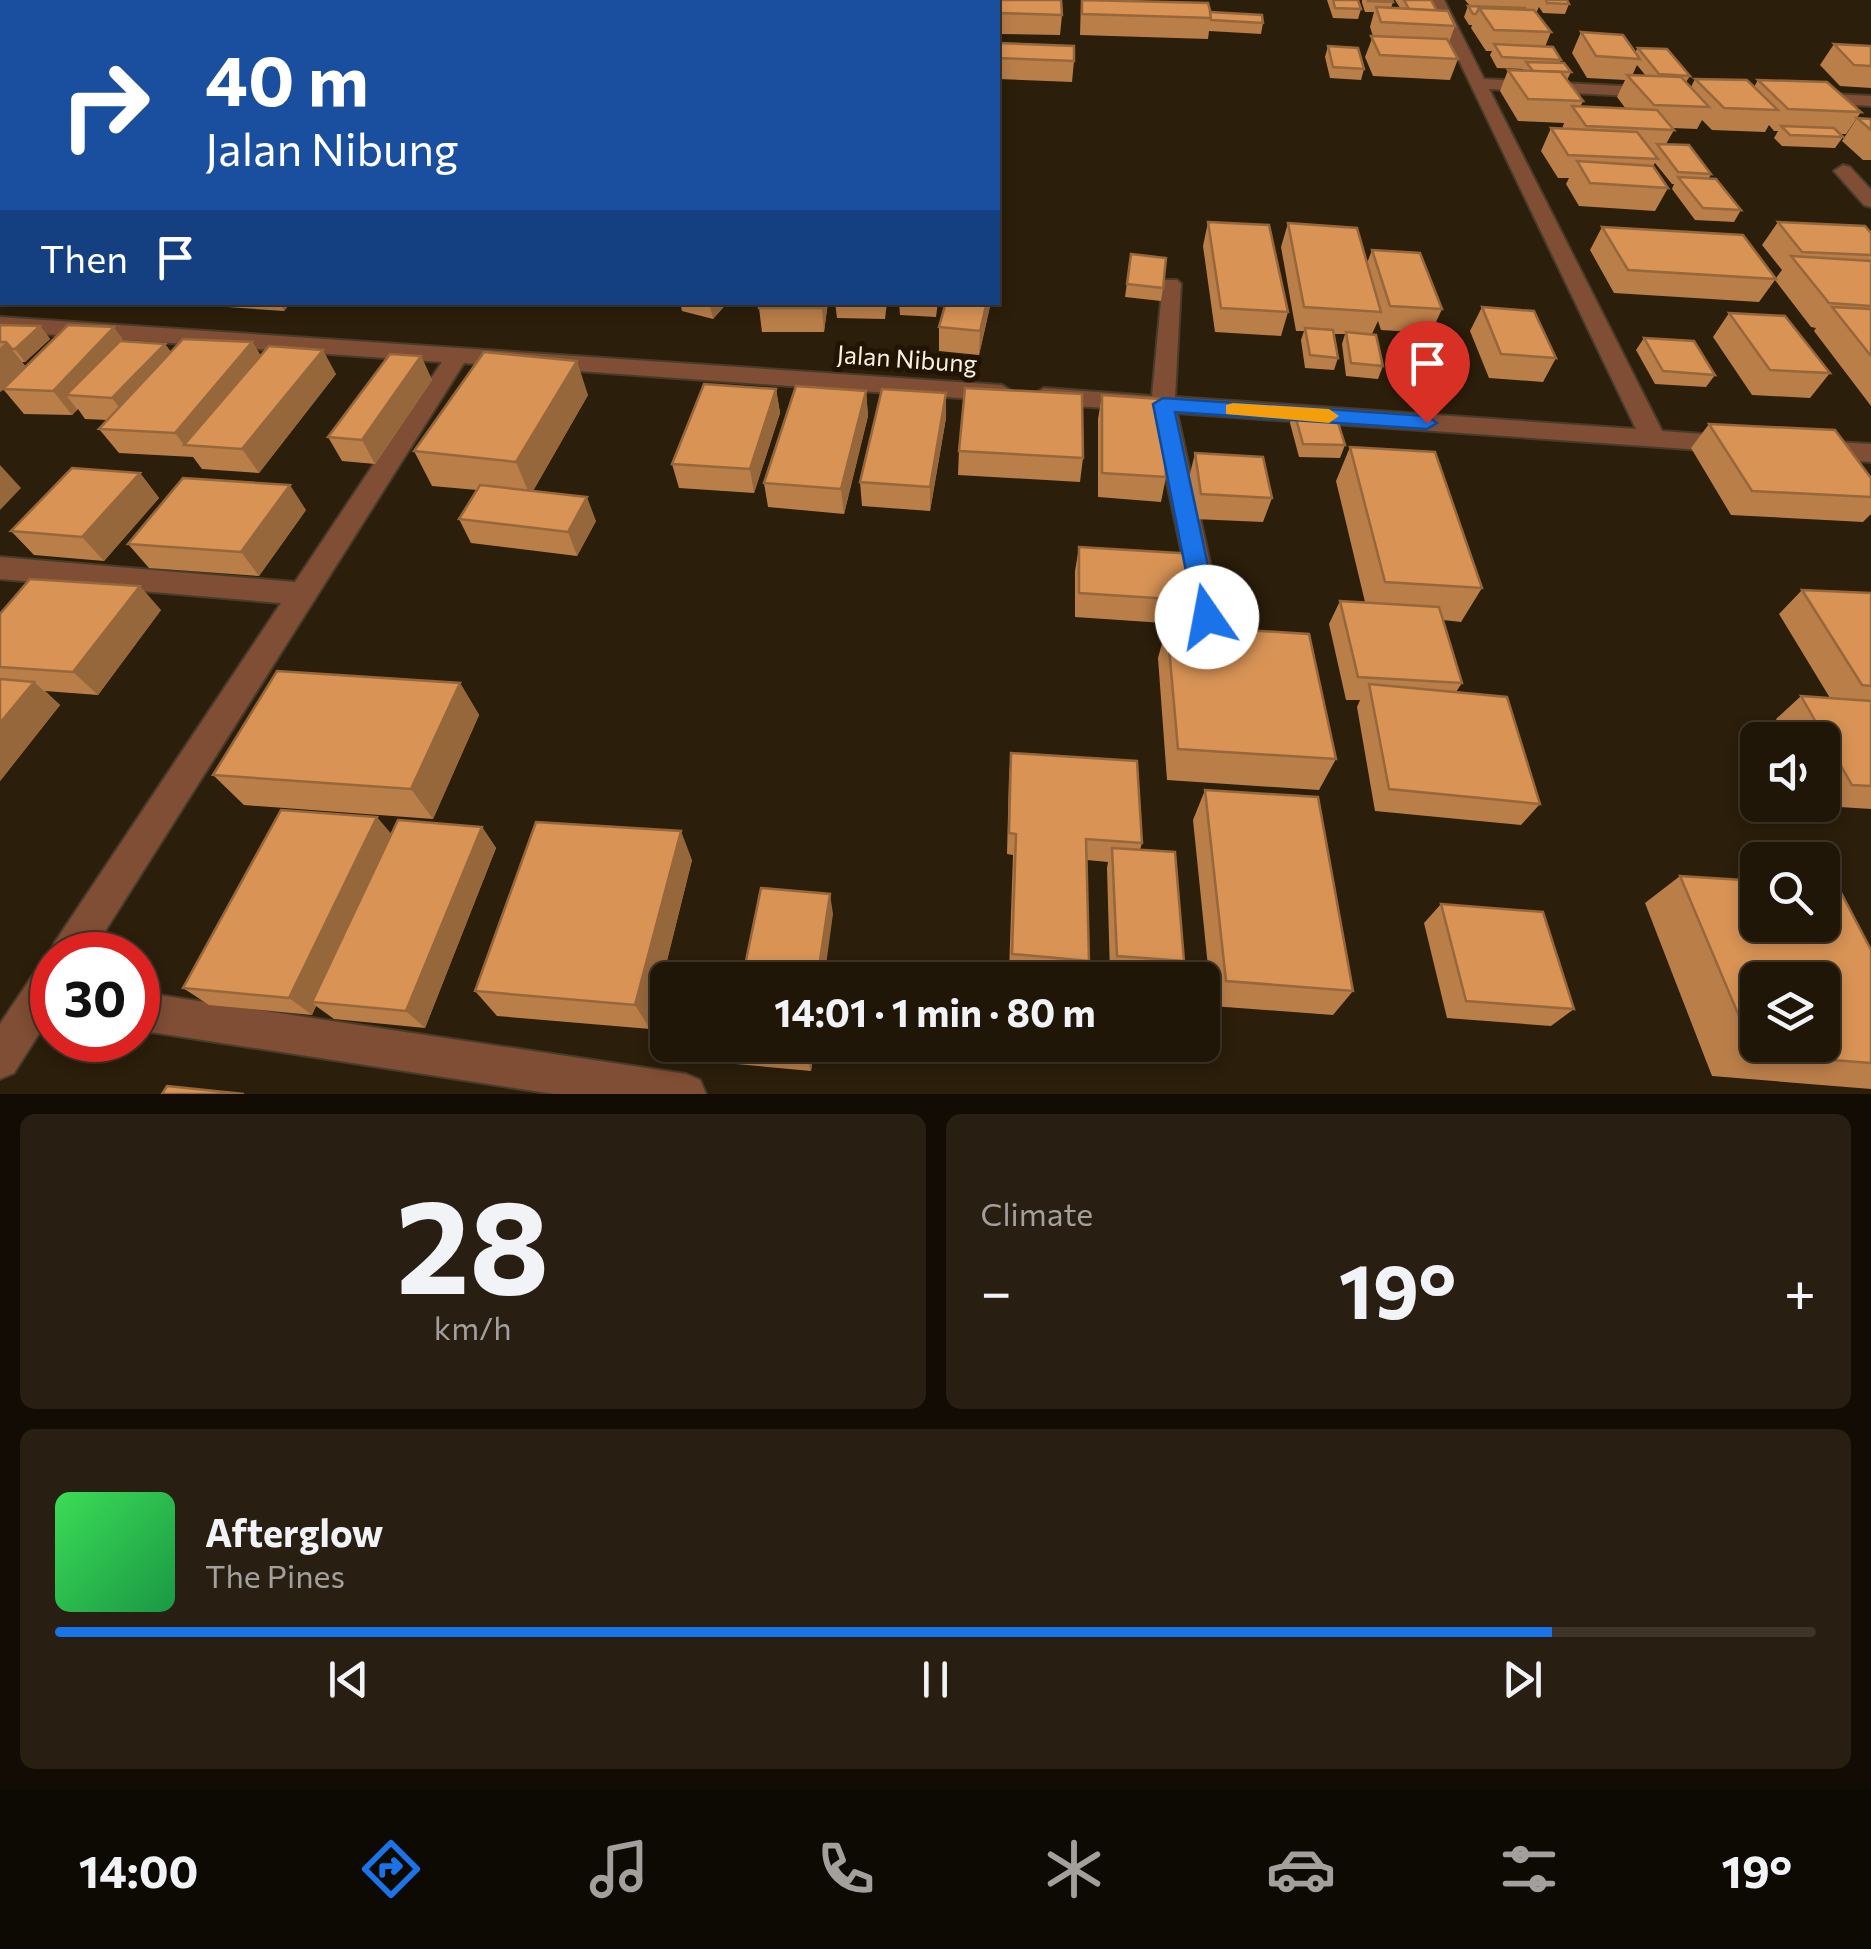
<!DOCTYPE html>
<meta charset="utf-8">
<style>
body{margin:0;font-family:Commissioner,sans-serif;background:#281f12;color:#f1f3f6;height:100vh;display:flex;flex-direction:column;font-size:38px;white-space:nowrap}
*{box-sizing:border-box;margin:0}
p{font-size:32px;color:#a29f9c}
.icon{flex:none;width:55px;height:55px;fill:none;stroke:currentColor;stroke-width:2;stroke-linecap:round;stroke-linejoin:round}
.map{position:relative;height:1094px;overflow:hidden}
.side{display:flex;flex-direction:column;gap:20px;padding:20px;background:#120c04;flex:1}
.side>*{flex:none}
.hud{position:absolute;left:0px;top:0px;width:1000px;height:305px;box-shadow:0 5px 15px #0003,0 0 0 2px #3d3529;background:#1a4fa0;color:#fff;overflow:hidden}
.controls{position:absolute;left:1740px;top:722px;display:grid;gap:20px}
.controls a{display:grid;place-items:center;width:100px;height:100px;border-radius:15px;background:#201608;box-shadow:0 5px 15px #0003,0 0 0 2px #3d3529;font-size:50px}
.speed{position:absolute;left:30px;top:932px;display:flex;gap:20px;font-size:50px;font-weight:700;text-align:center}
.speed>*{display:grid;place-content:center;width:130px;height:130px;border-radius:50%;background:#201608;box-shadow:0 5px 15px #0003,0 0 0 2px #3d3529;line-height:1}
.speed .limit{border:15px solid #d22;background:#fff;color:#111}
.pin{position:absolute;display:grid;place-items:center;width:85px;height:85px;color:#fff;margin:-102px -42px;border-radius:50% 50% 50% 0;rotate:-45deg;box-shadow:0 0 10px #0007}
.pin .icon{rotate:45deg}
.me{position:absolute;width:110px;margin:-55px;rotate:348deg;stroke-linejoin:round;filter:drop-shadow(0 0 8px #0008)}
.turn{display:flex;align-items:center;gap:35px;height:210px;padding:0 40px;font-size:45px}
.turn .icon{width:130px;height:130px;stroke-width:2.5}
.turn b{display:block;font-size:70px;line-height:85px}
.then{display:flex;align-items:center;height:95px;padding:0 40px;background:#0003;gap:20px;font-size:38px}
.big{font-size:75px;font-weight:700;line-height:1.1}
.side .card{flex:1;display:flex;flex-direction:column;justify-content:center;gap:15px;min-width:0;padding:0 35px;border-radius:15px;background:#281f12}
.side .dial{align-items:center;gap:0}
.dial b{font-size:130px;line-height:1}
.song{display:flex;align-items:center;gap:30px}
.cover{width:120px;height:120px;border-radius:15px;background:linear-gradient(135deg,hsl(130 70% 55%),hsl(140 70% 35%))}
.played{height:10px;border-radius:5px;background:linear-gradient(90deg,#1a73e8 85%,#3d3529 85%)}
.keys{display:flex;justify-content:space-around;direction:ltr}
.heat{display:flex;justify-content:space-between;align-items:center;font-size:55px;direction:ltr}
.side .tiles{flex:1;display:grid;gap:20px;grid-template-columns:1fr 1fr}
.card:last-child{grid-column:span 2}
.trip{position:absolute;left:650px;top:962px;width:570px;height:100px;border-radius:15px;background:#201608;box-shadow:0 5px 15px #0003,0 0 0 2px #3d3529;font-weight:700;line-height:100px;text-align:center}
.tab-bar{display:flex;height:160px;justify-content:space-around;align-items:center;background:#0d0903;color:#a29f9c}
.tab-bar .icon{width:70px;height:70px}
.tab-bar .active{color:#1a73e8}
.tab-bar b{font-size:45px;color:#f1f3f6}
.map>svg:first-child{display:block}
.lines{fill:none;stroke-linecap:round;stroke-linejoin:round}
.service-casing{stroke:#483c29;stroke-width:5}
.minor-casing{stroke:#483c29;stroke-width:4}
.primary-casing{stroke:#483c29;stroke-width:32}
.service{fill:#804d35;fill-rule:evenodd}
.minor{fill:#804d35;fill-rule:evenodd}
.primary{stroke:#e07640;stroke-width:28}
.wall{fill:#ba7e49;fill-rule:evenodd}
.shaded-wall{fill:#97673c}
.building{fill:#d89355;stroke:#97673c;stroke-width:2.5;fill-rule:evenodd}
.route{fill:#1a73e8;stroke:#114b97;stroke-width:2.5}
.slow{fill:#f59e0b}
.labels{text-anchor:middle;stroke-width:10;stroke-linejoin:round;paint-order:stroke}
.street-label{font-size:25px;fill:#faf1e5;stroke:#211403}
</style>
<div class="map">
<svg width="1871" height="1094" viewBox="0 0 1871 1094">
<rect width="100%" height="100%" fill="#2b1e0a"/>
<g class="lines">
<defs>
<path id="service" d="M588,0H643L645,2H590Z"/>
<g id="minor">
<path d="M19,0H35L36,2H21Z"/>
<path d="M1430,0H1444L1484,79L1661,88V96L1655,97L1489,89L1662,431L1730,436L1743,444L1730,452L1177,413L1222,617L1217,625L1207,629L1197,625L1152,411L1044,404L1032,396L1044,388L1152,396L1163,280H1177L1181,284L1175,397L1636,429Z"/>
<path d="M1813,93L1871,96V106L1807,102L1805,98Z"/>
<path d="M1843,165L1850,167L1871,190V207L1864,205L1834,171Z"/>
<path d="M0,317L1002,385L1014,393L1002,401L464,363L90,955H52V1013L14,1073L0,1079V1024L39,966L52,960L49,955L55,942L281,603L0,579V557L295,582L442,362L0,331Z"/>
<path d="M1818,441L1871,444V462L1809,456L1805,450L1809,444Z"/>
<path d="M138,992L686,1074L700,1080L706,1094H554L138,1030Z"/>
</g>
<g id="primary">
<path d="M468,2L477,0"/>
<path d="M0,132L2,131"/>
</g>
</defs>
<use href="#service" class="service-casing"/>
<use href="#minor" class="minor-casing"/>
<use href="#primary" class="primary-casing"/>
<use href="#service" class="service"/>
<use href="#minor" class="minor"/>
<use href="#primary" class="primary"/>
</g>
<g class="wall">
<path d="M1081,0L1210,12L1263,23L1261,34L1209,31L1208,39L1080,35Z"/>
<path d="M1327,0H1358L1361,9L1358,19L1333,18Z"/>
<path d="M1362,0H1392L1393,2L1391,8H1400L1395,0H1431L1437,11L1455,26L1449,42L1458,59L1450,80L1373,76L1365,57L1373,36L1370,27L1374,12H1365L1362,3Z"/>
<path d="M1465,0H1567L1569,4L1565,14L1543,13L1539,7L1536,13L1551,32L1545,47L1561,60L1560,62L1571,72L1567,80L1583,101L1580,107L1626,109L1617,97L1625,80L1587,78L1572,53L1581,32L1635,52L1638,48L1690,76L1686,82L1691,87L1695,79L1754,87L1758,80L1861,112L1846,134H1839L1843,137L1835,148L1782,146L1774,138L1778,131H1774L1769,125L1765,132L1712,130L1702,120L1697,129L1672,128L1674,130L1666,144L1711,174L1709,178L1741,210L1734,222L1695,220L1672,189L1674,184H1672L1655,163L1653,166L1668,188L1655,211L1579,206L1566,184L1569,178H1558L1541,151L1551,128L1562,129L1564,123L1518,121L1500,91L1508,70H1523V69L1497,68L1490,55L1492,51H1486L1471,28L1472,25H1469L1464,17L1468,6H1470ZM1637,65L1646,76H1632Z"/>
<path d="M998,2L1062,15L1060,35L998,34Z"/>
<path d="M998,43L1074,61L1072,82L998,79Z"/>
<path d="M1834,44L1871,46V88L1840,86L1820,65Z"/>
<path d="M1328,46L1364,69L1361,80L1330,78L1325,57Z"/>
<path d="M1857,118L1871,119V160H1863L1842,141Z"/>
<path d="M1208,222L1288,312L1281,336L1215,332L1203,246Z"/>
<path d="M1778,222L1871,233V406L1814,331L1816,328L1811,327L1775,280L1759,302L1614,293L1590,250L1602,227L1776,278L1782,270L1762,245Z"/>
<path d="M1288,223L1367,263L1372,250L1442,309L1431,333L1381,330L1378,321L1372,334L1383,366L1378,379L1346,376L1342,344L1345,334H1334L1338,358L1334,370L1305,368L1301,340L1304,331H1296L1281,247Z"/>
<path d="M1131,254L1163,288L1161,301L1125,297Z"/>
<path d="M162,302H218L214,306Z"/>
<path d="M224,302H291L284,311L227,307Z"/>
<path d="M680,302H728L713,319L682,311Z"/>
<path d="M760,302H828L824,332H762L759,308Z"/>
<path d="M835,302H887L885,319L837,318Z"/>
<path d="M899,302H938L936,317L900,315Z"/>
<path d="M946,302H991L979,355L939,351V327Z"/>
<path d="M1482,307L1556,358L1543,382L1489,378L1470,331Z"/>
<path d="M1729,313L1830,373L1810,398L1752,395L1713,337Z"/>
<path d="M0,325L40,326L50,339L25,362H22L26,367L0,392Z"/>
<path d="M1644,338L1715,375L1706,387L1655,384L1636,350Z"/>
<path d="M124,341L165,344L171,352L252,342L261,356L336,374L259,473L202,469L193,457L119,453L99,429L107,420L85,419L78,409L72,415L24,414L3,389Z"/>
<path d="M421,356L432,380L375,464L342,461L328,437Z"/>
<path d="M776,389L780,413L754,493L679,488L672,464Z"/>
<path d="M866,391L868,416L844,514L768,507L764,483Z"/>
<path d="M588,395L533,491L596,521L577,556L471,543L459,519L477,490L432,486L414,451Z"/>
<path d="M1102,395L1166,477L1161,502L1098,497V419Z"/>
<path d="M1294,411L1345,445L1340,458L1299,457L1290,423Z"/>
<path d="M946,418L930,511L862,506L860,482Z"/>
<path d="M1709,424L1871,478V514L1863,522L1731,515L1691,448Z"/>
<path d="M1350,447L1482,588L1461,622L1443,620L1462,683L1456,692L1540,804L1521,825L1375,811L1357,707L1360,700H1346L1329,624L1340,601L1365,602L1336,481Z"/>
<path d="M959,451L1083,458L1080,482L958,475Z"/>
<path d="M1195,453L1272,498L1263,522L1194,519L1189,478Z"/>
<path d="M140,473L159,498L104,561L34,555L11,531Z"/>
<path d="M306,510L259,576L149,568L128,544Z"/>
<path d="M1079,547L1200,601L1193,625L1075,617V571Z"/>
<path d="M1802,590L1871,593V809L1824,806L1822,740H1788L1776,719L1801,696L1830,698L1779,614Z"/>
<path d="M161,610L98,695L45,691L60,705L0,781V614Z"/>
<path d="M1167,625L1336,759L1319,790L1167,780L1158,658Z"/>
<path d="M460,683L479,715L433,819L244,805L213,775Z"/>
<path d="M1011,753L1142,843L1140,850L1184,961L1175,979L1110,974L1107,868L1108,862L1087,860L1089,961L1084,979L1009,972L1013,855L1007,854L1009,775Z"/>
<path d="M1205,790L1353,991L1333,1015L1212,1006L1193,820Z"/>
<path d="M482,827L496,848L425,1028L334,1019L316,1006L312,1015L209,1005L183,988L391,834Z"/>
<path d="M692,860L650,1029L497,1016L475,991Z"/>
<path d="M1680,876L1871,950V1089L1712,1076L1645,903Z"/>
<path d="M1441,904L1574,1009L1551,1026L1447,1018L1424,923Z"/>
<path d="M815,1045L811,1071L736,1064L729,1048Z"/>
</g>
<g class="shaded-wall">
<path d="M92,0H106L108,2H81Z"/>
<path d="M378,0H399L400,2H379Z"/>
<path d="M2,13V37H0V14Z"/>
<path d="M2,68V93L0,94V69Z"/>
<path d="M2,243V282L0,284V245Z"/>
<path d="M279,302H291L284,311Z"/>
<path d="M714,302H728L713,319L710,306Z"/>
<path d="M823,302H828L824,332L822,308Z"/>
<path d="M987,302H991L979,355L980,331Z"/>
<path d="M40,326L50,339L25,362L15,349Z"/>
<path d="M114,327L131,351L66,395L77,409L72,415L53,391Z"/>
<path d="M6,342L26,367L0,392V348Z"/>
<path d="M252,342L267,366L184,445L193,457L175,433Z"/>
<path d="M165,344L181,368L130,422L112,398Z"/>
<path d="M323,350L336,374L259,473L242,449Z"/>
<path d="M421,356L432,380L375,464L362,440Z"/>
<path d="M577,361L588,395L530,496L516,462Z"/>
<path d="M776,389L780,413L754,493L750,469Z"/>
<path d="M866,391L868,416L844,514L841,489Z"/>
<path d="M946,393V418L930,511V487Z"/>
<path d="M0,465L21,488L0,510Z"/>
<path d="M140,473L159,498L104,561L82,537Z"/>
<path d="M290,485L306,510L259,576L241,552Z"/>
<path d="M587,497L596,521L577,556L568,532Z"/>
<path d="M140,586L161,610L98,695L73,672Z"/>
<path d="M34,682L60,705L0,781V723Z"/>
<path d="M460,683L479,715L433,819L411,789Z"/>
<path d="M377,817L394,837L312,1002L316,1006L312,1015L289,998Z"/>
<path d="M482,827L496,848L425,1028L406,1011Z"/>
<path d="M681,831L692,860L650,1029L635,1005Z"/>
<path d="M830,894L833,914L824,980H817Z"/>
<path d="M808,1045H815L811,1071L806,1056Z"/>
</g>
<g class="building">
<path d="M0,0H16L17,2H2V13L0,14Z"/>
<path d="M60,0H92L81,2H62Z"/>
<path d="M116,0H161L163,2H118Z"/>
<path d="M172,0H216L219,2H175Z"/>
<path d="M238,0H286L289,2H241Z"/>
<path d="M312,0H365L369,2H315Z"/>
<path d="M548,0H552L621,2H546Z"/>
<path d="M772,0H808L807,2Z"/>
<path d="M817,0H868L867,2H816Z"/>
<path d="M969,0H1061L1062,15L998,13V2H969Z"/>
<path d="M1082,0L1208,3L1212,18L1082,14Z"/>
<path d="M1333,0H1358L1361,9L1335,8Z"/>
<path d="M1368,0H1392L1393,2L1368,1Z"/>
<path d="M1404,0H1431L1437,11L1409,9Z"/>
<path d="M1546,0H1567L1569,4L1547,3Z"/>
<path d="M1468,6L1525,8V9L1479,8L1476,14H1473Z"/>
<path d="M1376,7L1448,11L1455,26L1381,22Z"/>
<path d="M1479,8L1534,10L1551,32L1494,30Z"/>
<path d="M1210,12L1262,15L1263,23L1211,20Z"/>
<path d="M1581,32L1623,35L1640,59L1596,56Z"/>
<path d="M1371,36L1447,39L1458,59L1380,55Z"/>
<path d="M998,43L1074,46V61L998,58Z"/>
<path d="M1494,44L1553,47L1561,60L1502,57Z"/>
<path d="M1834,44L1871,46V66L1854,65Z"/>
<path d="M1328,46L1358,48L1364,69L1333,67Z"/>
<path d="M1638,48L1667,49L1690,76L1659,74Z"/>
<path d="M0,50L2,54V68L0,69Z"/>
<path d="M1526,62L1564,63L1571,72L1533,71Z"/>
<path d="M1508,70L1561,72L1583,101L1528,99Z"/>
<path d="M1627,75L1681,77L1709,107L1654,105Z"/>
<path d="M1695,79L1747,80L1778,110L1724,108Z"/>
<path d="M1758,80L1827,82L1861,112L1788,109Z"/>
<path d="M0,84H2V108L0,105Z"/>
<path d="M1572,106L1657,110L1674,130L1586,126Z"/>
<path d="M1857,118L1871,119V130Z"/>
<path d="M1781,126L1834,128L1843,137L1790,135Z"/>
<path d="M1551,128L1637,132L1658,159L1568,155Z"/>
<path d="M1657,144L1689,145L1711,174L1678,172Z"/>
<path d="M1577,161L1653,166L1668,188L1590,183Z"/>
<path d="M1678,177L1716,179L1741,210L1703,208Z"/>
<path d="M2,199V213H0V200Z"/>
<path d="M1208,222L1269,225L1288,312L1221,308Z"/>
<path d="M1778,222L1865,226L1871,233V255L1802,252Z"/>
<path d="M1288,223L1357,228L1381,312L1304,307Z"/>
<path d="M0,225H2V243L0,245Z"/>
<path d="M1602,227L1743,235L1776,279L1628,270Z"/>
<path d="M1372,250L1420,253L1442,309L1390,306Z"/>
<path d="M1131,254L1166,258L1163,288L1127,284Z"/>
<path d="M1791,256L1871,261V306L1829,303Z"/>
<path d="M696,302H714L710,306Z"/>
<path d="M760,302H823L822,308H759Z"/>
<path d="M946,302H987L980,331L939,327Z"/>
<path d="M1482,307L1534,311L1556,358L1501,354Z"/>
<path d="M1832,307L1871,309V356Z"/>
<path d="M1729,313L1785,316L1830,373L1770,370Z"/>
<path d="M0,325L40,326L15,349H12L6,342H0Z"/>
<path d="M68,325L114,327L53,391L3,389Z"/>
<path d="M1305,328L1333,330L1338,358L1310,355Z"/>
<path d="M1346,332L1376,335L1383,366L1351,363Z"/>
<path d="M1644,338L1694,341L1715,375L1663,371Z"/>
<path d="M183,339L252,342L175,433L99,429Z"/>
<path d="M120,341L165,344L112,398L66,395Z"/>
<path d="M269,346L323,350L242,449L184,445Z"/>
<path d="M484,352L577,361L516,462L414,451Z"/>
<path d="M390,354L421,356L362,440L328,437Z"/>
<path d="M704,384L776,389L750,469L672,464Z"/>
<path d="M796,386L866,391L841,489L764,483Z"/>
<path d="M965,388L1082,394L1083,458L959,451Z"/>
<path d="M882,389L946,393L930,487L860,482Z"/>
<path d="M1102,395L1161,399L1166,477L1102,473Z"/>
<path d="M1294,411L1335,413L1345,445L1303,444Z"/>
<path d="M1709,424L1835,430L1871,478V497L1752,491Z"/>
<path d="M1350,447L1435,452L1482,588L1385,582Z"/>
<path d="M1195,453L1263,457L1272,498L1201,494Z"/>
<path d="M72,468L140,473L82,537L11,531Z"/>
<path d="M183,478L290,485L241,552L128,544Z"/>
<path d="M480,485L587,497L568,532L459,519Z"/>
<path d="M1079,547L1195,554L1200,601L1079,593Z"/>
<path d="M30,579L140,586L73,672L0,667V614Z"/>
<path d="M1802,590L1871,593V686L1862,685Z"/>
<path d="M1340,601L1439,607L1462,683L1358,677Z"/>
<path d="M1167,625L1309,634L1336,759L1178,749Z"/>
<path d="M277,671L460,683L411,789L213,775Z"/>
<path d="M0,679L34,682L0,723Z"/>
<path d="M1369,684L1507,697L1540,804L1389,789Z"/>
<path d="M1801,696L1871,701V786L1852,785Z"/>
<path d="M1011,753L1137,761L1142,843L1086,839L1089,961L1012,954L1016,834L1009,833Z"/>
<path d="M1205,790L1318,797L1353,991L1226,981Z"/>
<path d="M281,810L377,817L289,998L183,988Z"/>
<path d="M398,820L482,827L406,1011L312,1002Z"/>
<path d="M536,822L681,831L635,1005L475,991Z"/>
<path d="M1112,848L1175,852L1184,961L1117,956Z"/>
<path d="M1680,876L1758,881V925H1822V886L1838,887L1871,950V1063L1755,1054ZM1758,980H1822V1045H1758Z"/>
<path d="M761,888L830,894L817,980H742Z"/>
<path d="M1441,904L1543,912L1574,1009L1466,1001Z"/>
<path d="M729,1045H808L806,1056L729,1048Z"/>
<path d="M167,1086L244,1094H162Z"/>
</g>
<path class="route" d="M1163,398L1427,416L1437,423L1427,429L1175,412L1219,617L1216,624H1198L1195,617L1153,404Z"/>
<path class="slow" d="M1233,403L1329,409L1339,416L1329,423L1226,414V405Z"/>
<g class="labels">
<g class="street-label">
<text transform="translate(907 359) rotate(4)" y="9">Jalan Nibung</text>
</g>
</g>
</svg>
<div class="controls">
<a><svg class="icon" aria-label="sound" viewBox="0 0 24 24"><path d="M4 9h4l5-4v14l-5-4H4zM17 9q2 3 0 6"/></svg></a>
<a><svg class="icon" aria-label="search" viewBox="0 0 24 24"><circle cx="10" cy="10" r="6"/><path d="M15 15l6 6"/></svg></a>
<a><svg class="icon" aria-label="layers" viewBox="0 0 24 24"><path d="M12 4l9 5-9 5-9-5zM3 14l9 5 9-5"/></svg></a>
</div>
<div class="speed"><div class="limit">30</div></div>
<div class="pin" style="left:1427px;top:423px;background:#d93025"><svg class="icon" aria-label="arrive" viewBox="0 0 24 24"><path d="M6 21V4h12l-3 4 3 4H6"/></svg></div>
<svg class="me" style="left:1207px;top:617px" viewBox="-20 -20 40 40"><circle r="19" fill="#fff"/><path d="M0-13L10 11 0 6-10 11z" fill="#1a73e8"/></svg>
<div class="trip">14:01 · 1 min · 80 m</div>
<div class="hud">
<div class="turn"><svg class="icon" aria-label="right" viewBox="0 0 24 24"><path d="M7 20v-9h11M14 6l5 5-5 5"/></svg><div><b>40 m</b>Jalan Nibung</div></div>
<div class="then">Then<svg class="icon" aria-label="arrive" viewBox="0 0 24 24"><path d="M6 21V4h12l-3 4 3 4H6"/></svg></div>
</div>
</div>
<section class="side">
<div class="tiles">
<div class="card dial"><b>28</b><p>km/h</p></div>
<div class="card"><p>Climate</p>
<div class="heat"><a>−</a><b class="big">19°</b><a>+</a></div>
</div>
<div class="card">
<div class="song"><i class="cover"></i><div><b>Afterglow</b><p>The Pines</p></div></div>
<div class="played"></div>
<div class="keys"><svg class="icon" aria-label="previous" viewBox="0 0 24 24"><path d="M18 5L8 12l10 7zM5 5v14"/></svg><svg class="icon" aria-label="pause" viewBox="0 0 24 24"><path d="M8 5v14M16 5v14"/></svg><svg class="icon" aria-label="next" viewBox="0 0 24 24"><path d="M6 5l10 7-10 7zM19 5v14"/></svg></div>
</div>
</div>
</section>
<nav class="tab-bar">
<b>14:00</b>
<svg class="icon active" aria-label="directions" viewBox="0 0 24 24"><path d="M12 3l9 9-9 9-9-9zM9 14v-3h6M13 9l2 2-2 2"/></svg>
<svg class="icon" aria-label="music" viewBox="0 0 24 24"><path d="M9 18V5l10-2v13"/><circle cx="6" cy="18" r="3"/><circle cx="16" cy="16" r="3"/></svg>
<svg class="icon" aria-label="phone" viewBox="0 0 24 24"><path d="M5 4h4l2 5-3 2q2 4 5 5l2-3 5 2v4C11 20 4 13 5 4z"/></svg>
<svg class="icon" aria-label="climate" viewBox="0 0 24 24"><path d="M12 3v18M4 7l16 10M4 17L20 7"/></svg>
<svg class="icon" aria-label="car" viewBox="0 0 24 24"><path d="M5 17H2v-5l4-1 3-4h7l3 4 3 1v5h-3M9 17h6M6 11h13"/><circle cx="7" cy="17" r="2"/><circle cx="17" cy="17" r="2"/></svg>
<svg class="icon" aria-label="filters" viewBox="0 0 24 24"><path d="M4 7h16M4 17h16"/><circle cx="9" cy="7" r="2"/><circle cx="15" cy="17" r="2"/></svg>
<b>19°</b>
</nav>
